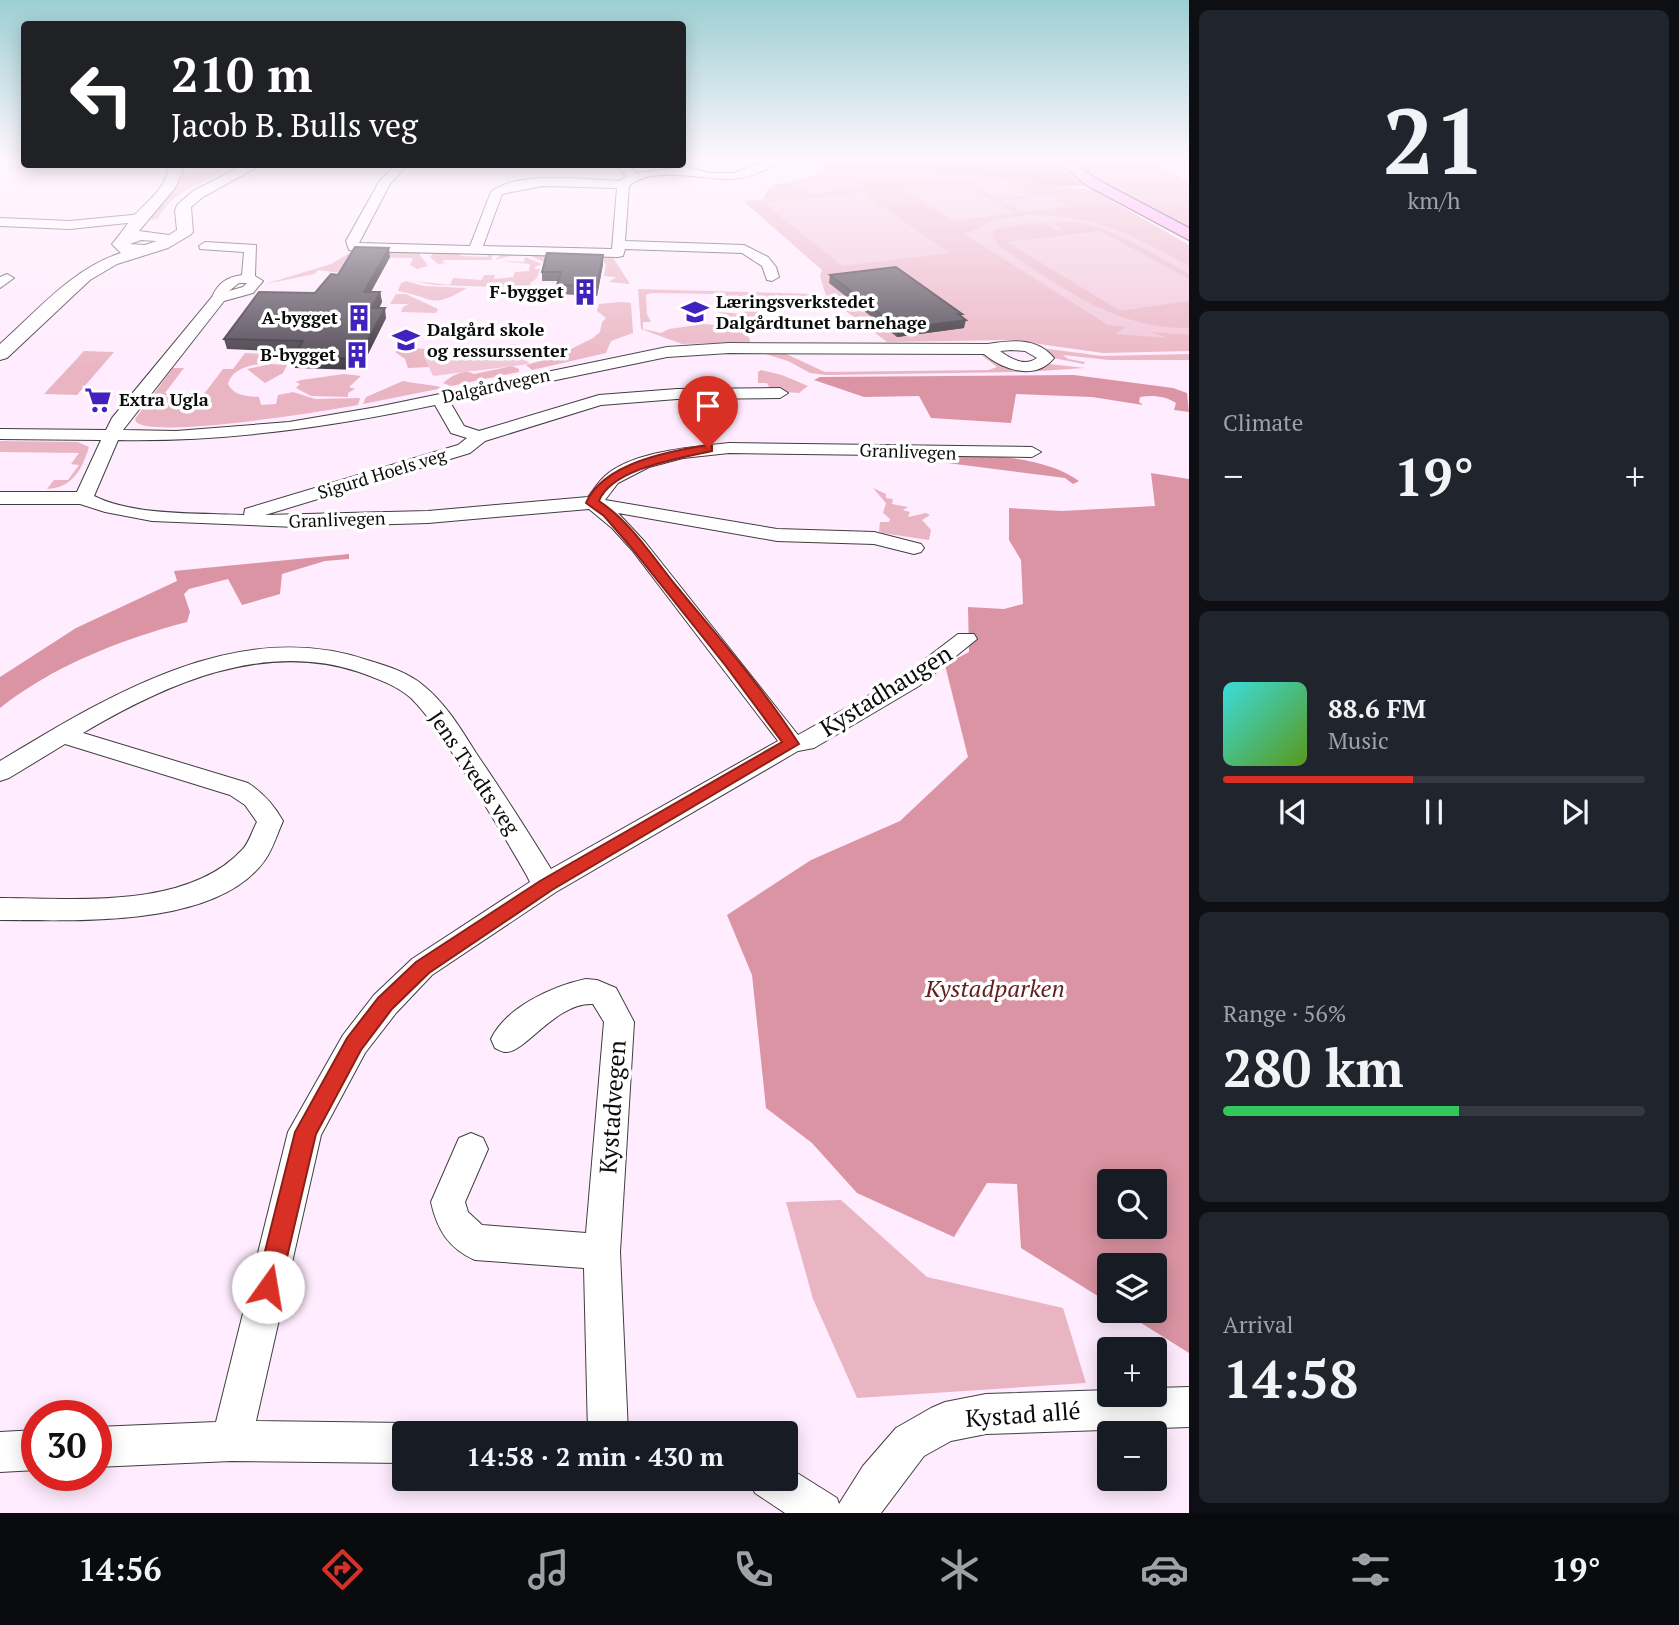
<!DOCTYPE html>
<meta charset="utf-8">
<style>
body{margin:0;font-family:"PT Serif",serif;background:#20242c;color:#f1f3f6;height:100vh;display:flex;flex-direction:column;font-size:26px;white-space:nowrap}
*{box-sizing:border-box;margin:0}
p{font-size:23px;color:#9ea1a6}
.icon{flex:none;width:38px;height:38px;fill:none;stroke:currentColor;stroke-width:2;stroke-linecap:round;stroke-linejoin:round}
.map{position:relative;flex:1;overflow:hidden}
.details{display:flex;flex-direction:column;gap:10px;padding:10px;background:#0d0f14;width:490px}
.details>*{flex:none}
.top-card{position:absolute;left:21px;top:21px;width:665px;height:147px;border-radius:7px;box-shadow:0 4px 18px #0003;background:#202124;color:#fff;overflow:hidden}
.fabs{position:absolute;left:1097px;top:1169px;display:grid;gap:14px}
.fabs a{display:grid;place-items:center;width:70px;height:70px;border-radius:7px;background:#171b24;box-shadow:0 4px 18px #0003;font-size:35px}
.speed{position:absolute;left:21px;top:1400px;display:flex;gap:14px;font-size:35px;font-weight:700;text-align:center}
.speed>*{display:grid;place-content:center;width:91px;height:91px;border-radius:50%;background:#171b24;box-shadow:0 4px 18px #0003;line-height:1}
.speed .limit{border:10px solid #d22;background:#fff;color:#111}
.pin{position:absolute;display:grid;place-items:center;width:60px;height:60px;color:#fff;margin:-72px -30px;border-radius:50% 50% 50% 0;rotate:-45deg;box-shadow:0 0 7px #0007}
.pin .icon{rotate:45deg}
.me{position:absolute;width:77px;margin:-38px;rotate:13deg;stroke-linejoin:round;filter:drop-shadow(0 0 5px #0008)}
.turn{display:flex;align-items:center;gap:24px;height:147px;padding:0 35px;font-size:32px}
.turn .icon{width:91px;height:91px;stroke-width:2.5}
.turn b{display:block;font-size:49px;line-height:60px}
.big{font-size:52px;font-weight:600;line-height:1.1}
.details .card{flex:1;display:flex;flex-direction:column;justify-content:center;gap:10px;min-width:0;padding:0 24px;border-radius:10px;background:#20242c}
.details .dial{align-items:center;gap:0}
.dial b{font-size:91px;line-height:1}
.song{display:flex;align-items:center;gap:21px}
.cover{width:84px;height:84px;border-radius:10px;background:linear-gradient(135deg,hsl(180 70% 55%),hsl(90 70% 35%))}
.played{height:7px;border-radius:4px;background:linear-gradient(90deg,#d93025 45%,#363941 45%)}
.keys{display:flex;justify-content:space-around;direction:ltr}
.heat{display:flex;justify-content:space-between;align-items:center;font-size:38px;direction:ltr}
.charge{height:10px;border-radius:5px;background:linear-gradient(90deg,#34c759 56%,#363941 0)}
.trip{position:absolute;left:392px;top:1421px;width:406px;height:70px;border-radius:7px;background:#171b24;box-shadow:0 4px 18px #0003;font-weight:600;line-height:70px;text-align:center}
.menu{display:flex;height:112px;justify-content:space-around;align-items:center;background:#090b0e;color:#9ea1a6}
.menu .icon{width:49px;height:49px}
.menu .selected{color:#d93025}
.menu b{font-size:32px;color:#f1f3f6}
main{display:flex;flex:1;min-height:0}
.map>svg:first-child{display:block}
.green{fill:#eab5c3}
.forest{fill:#db94a3;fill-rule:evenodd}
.pitch{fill:#f1c7d8}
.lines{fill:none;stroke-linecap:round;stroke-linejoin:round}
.minor-casing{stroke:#3f3f3f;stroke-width:2}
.tertiary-casing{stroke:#3f3f3f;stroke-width:2}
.secondary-casing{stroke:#2e2e2e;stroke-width:2}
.minor{fill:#fff;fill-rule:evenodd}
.tertiary{fill:#fff;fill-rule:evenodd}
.secondary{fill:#ffa7f3;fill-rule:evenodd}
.wall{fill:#463f49}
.shaded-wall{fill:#39333c}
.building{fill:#514955;stroke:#39333c;stroke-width:2}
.route{fill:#d93025;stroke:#8d1f18;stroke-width:2}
.labels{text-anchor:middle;stroke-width:7;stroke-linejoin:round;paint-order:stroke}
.far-poi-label{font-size:18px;font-weight:bold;fill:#0c0c0c;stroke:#fff;text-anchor:end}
.far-street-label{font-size:18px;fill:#0c0c0c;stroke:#fff}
.street-label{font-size:21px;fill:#0c0c0c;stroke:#fff}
.near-street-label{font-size:24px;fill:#0c0c0c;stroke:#fff}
.near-park-label{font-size:24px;font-style:italic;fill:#651f1c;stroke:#fff}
</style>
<main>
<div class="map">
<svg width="1189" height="1513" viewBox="0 0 1189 1513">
<rect width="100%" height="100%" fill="#ffecfe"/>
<g class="green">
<path d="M1064,157H1143L1189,182V231L1100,181Z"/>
<path d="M827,169L960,172L1093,190L1189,245V351L1103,353L1010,340L887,342L826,296L820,276L822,270L743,201L764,199L767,190L774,185L804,179Z"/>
<path d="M228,170C204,183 170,192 158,219L151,220C157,201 175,191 183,173Z"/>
<path d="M353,251L418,252L428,266L417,269L410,265L413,258L357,257L341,273L318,270L315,274L265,284L331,264Z"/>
<path d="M434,253H460L461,256L487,257L489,253L514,255L495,260L501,255H492V260H444L442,262L447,263L438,264L430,257Z"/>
<path d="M526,254L612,256L630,284L609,282L616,277L604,276L606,264L602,261L544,262Z"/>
<path d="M525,257L542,264L535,267V269H540L537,278L530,283L531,288L434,285L414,281L450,285L453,278L482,280L484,275H495L494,279L513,277L515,272L529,271L530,264L502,261L524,262Z"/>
<path d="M406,281L424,286L467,288C430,310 436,298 398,291L401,283Z"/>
<path d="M638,289L815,294C803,310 776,305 757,305L760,323L842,326H731L725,325L728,321L727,317L718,312L742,314L745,310L716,311L724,301L716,294L651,293L646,295L647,314L651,322H643V329L661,333L669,329L704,324L747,328L750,342L682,344L641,329Z"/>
<path d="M396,294H406L438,309L436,313L401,312L403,307L409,304H390Z"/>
<path d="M621,302L631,303L633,333L611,341L606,353L532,370L526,365L555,357L593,338L600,332L602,322L606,318L597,311L599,304Z"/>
<path d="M402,348L430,349L434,355L424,356L429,367L408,368L405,359L395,352Z"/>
<path d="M1041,348L1102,356L1189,354V360H1109L1063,355L1068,359L1085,362L1084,364L1053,358Z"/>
<path d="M84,351L114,352L77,395L44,394Z"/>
<path d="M759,352L784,353L825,372L989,370L997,367L980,354L1039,368L1049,364L1085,368L1026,372L826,375L810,373L788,361Z"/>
<path d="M245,353L288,355L282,360L266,359L264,363C249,366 233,368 228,384C234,396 247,396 259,397L261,405L276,404L278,395L293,392L315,399L360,398L358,405C325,411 155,439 136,422L135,419L173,368H184L165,393L204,394L223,369H233Z"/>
<path d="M271,364L287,365L283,373L265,383L247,369Z"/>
<path d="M512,366L519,369V372L451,386L443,383C451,376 464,368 474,374Z"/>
<path d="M761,370L782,375L808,386L799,393L771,391L767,383H758V372Z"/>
<path d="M344,374L361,376L349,387L355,389L348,393V397L311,396L296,388L300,384L296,382L301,380Z"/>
<path d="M403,381C414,384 438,385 443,388L363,404L366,397Z"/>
<path d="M0,441L78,442L89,447C82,470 72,488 47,489L54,480H68L79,465L71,464L79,453L0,452Z"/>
<path d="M873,488L886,494V498L893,499L892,504L908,507L903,510L910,512L908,517L926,513L930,515L922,520L931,530L929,540L882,533L879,531L880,522H889L890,519L883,513L886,503Z"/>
<path d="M841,1200L927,1277L1063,1308L1086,1383L857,1398L813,1299L786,1202Z"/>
</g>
<g class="forest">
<path d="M801,157H1043L1086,186H1061L970,173L827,169L823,167L828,161Z"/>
<path d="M1074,375L1173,388L1187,393L1189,412L1174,410L1176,403C1165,396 1153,395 1140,397L1139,402L1143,405L1092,397L1016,394L1011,423L931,418L919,396L864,397L814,380L820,377Z"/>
<path d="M877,454C932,455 1034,447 1079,481L1073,484L1065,478Z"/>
<path d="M1151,473L1189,479V1353L1122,1311H1155V1265H1110L1109,1303L1021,1248L1017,1184L987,1183L954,1237L857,1193L812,1143L766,1108L752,975L727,915L811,860L900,821L968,757L945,665L969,652L968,607L1004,609L1023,604L1021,560L1009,540V508L1062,511L1155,506ZM1110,1181H1155V1227H1110Z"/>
<path d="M349,554V559L325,561L282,574L280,594L242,605L228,579L189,589L184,594L190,612L187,622C122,639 53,666 0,708V677L76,628L177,581L174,571Z"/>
</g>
<g class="pitch">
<path d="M851,179L864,188L808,194L796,184Z"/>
<path d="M1002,180L1030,195L998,199L971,184Z"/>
<path d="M964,185L1015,213L954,221L906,191Z"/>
<path d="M863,193L950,253L842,266L764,203Z"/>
<path d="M1048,195L1070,206L1022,212L1001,201Z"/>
<path d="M1031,215C1097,215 1133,236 1189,266V274C1148,252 1102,217 1053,222L1064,231H1057L1045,222L1005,227L994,231L992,235L1000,247C1061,286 1113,329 1189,328V335L1150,332L1169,338L1115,334L1126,327L1108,325L963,233C978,231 981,225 995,220C1007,217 1019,216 1031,215Z"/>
<path d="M1100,231L1189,279V301L1120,311L1007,242Z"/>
<path d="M518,344L529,364L433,376L424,356Z"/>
</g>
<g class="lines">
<defs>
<g id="minor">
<path d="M0,157H9L0,162Z"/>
<path d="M773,158L782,160C771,169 746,179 731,179C703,180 652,165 629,186L625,241L744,245L768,257L776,267L779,277L772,281L767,280L762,266L742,253L625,249L623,256L618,257L354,251L349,250L346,241L379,182L396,164H408L390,184L359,243L470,246L491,192C519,170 586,180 620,181L626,176L614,164H628L636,173L685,167L711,173H734ZM543,186L617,188L612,249L483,246L502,194Z"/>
<path d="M142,214L148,218L146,221L70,229L0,226V218L70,221Z"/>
<path d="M205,242L256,245L255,276L263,281L253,293L224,301L123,430L176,431L289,422L377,407L667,347L729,343L988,344C1012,340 1037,337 1054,358C1036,381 1003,370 984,354L729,353L667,357L450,402L464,426L479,431L599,395L677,389L780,388L788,393L780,398L677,399L601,405L485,441L470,453L265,515L428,511L588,497C593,491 598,482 605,476C633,451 693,447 729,443L1032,447L1041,452L1032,457L729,453L683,458L649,467L618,483L605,500L777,529L874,532L921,544L924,548L921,552L914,554L874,544L777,541L618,513L645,542L798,735L903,676L958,634H974L977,639L919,686L814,748L798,751L556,892L432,975L396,1013L365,1053L321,1135L256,1421L404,1423L418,1429L420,1433H404V1463L231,1461L96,1467V1427L216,1422L288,1132L343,1035L374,995L412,959L530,882L527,876C506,839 484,803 461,767C446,743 431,718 411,698C396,685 378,679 359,672C263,640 166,684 83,733L248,783C263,793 274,805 283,821C277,834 273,849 265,860C216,929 75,920 0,920V898C75,898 186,910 242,850C249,843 252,831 257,822L245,805L230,795L65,744L9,778L0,781V761C108,696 237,616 367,660C387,666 408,672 424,686C446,704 461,729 476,753C502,791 527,830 551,869L778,741L632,550L612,528L589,509L428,523L296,527L152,521L105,512L80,504H0V492H77L101,440L0,439V429L106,430L112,418L212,297C218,283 227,277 242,275L244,252L200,249L199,246ZM239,283H247L243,287L229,291ZM1011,350L1025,351L1037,358C1025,367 1011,359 1000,351ZM435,405L451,433L467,438L458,445L245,509L244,515C199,513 134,516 94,496L118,440C226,442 330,427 435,405Z"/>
<path d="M7,274L14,278L0,288V277Z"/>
<path d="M586,979L597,980L616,988L634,1022L620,1252L628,1433H588L584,1268L475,1260C448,1248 437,1229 431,1202L459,1138L471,1133L483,1138L488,1149L465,1202L468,1212L482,1225L586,1233L604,1022L593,1004C556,1002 525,1053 506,1052C502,1052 499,1050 495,1048L491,1039C506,1007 553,986 586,979Z"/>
<path d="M1189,1387V1427L986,1434L951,1441L924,1456L881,1513H785L755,1493L749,1479H786V1466L837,1498L839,1504L863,1466L896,1428L931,1408L945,1402L986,1394L1110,1390V1395H1155V1388Z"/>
<path d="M37,1430V1470L0,1472V1432Z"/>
</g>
<path id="tertiary" d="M169,164H183L182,172L175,188L139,231L169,235L177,230L175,211L177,205L193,191L246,164H263L203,197L191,207L193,232L190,235L168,248L117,264L90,280L7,358L0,360V344C37,311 73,268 121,253L112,244C120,235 125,227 132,218C146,201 168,189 169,164ZM141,240L157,241L145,245L130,244Z"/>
<path id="secondary" d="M1049,157H1066L1098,180L1189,228V240L1088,186Z"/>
</defs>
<use href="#minor" class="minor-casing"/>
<use href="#tertiary" class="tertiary-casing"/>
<use href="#secondary" class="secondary-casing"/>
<use href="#minor" class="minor"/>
<use href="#tertiary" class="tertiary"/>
<use href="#secondary" class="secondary"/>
</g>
<g class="wall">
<path d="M390,257L371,292H380L382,302L379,308L386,318L360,370L295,368L293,357L297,352L227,349L224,339L315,293L338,275Z"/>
<path d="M603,264L597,296L557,294L558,281H542V272Z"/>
<path d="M830,275L961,316L964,328L897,337L829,283Z"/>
</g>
<g class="shaded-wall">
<path d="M389,248L390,257L365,302L364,292Z"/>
<path d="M603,255V264L597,296V286Z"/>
<path d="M380,292L382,302L374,318L372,308Z"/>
<path d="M385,308L386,318L360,370L358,359Z"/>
<path d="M958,314H962L960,320H966L964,328L897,337L899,329Z"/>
</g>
<g class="building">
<path d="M355,247L389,248L364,292H380L372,308H385L358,359L293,357L303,341L224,339L259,292L315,293L331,274L338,275Z"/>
<path d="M547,253L603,255L597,286L557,285L561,272H542Z"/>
<path d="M896,267L962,314H958L966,320L899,329L830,275Z"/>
</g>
<linearGradient id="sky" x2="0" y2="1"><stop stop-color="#9ccfd2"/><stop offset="0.43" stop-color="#fff6ff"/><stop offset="1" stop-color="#fff6ff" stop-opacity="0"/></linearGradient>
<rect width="1189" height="369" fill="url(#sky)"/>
<path class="route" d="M708,445L712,446V451C682,458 612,468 599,501C631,522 654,559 678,588C719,638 764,689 799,744L552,890L429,973L392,1009L361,1050L316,1134L280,1287L277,1295L268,1298L260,1295L256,1287L295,1132L347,1038L378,998L416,962L540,881L782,742L725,665L630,546L604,516L586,503C603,463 670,451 708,445Z"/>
<defs>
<symbol id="building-bare" viewBox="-9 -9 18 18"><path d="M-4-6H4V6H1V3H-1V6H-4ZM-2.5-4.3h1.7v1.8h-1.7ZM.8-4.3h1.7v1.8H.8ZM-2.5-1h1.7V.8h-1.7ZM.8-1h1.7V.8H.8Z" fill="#4122be" stroke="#fff" stroke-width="2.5" paint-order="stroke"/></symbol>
<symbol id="school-bare" viewBox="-9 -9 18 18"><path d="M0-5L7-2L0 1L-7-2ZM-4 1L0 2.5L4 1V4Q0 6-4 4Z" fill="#4122be" stroke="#fff" stroke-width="2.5" paint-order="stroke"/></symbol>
<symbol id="supermarket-bare" viewBox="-9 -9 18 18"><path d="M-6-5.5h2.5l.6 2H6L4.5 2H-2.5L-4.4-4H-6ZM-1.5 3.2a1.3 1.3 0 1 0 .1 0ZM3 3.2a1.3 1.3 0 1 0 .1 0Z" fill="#4122be" stroke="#fff" stroke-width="2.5" paint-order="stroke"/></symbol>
</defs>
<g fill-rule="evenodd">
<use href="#building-bare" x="566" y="273" width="38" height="38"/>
<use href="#school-bare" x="676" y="293" width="38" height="38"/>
<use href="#building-bare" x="340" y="299" width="38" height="38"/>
<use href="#school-bare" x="387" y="321" width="38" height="38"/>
<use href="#building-bare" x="338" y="336" width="38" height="38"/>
<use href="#supermarket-bare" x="79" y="381" width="38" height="38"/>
</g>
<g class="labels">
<g class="far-poi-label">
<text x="564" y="298">F-bygget</text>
<text x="716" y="308" text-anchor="start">Læringsverkstedet<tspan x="716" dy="21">Dalgårdtunet barnehage</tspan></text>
<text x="338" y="324">A-bygget</text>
<text x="427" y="336" text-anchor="start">Dalgård skole<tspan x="427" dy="21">og ressurssenter</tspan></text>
<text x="336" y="361">B-bygget</text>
<text x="119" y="406" text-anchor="start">Extra Ugla</text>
</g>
<g class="far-street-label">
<text transform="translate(496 386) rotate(-12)" y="6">Dalgårdvegen</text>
<text transform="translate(908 452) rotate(2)" y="6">Granlivegen</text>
<text transform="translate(382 474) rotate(-17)" y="6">Sigurd Hoels veg</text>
<text transform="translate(337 520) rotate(-2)" y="6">Granlivegen</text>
</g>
<g class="street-label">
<text transform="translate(474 773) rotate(56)" y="7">Jens Tvedts veg</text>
</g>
<g class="near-street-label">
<text transform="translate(886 691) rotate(-32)" y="8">Kystadhaugen</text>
<text transform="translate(613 1107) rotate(-86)" y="8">Kystadvegen</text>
<text transform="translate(1023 1415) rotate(-4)" y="8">Kystad allé</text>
</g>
<g class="near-park-label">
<text x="995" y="997">Kystadparken</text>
</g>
</g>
</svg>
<div class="fabs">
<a><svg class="icon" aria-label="search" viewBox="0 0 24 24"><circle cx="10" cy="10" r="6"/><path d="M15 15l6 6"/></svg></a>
<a><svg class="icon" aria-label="layers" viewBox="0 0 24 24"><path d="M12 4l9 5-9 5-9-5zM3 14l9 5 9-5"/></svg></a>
<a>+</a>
<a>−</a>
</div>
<div class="speed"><div class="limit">30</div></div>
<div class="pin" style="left:708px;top:448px;background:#d93025"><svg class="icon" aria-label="arrive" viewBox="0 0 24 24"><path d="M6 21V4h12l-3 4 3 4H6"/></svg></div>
<svg class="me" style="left:268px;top:1287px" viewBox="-20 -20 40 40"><circle r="19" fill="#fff"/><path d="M0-13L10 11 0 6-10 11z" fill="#d93025"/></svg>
<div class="trip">14:58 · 2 min · 430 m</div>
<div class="top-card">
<div class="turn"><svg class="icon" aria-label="left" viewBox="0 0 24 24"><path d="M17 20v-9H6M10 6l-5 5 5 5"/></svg><div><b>210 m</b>Jacob B. Bulls veg</div></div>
</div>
</div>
<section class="details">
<div class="card dial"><b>21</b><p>km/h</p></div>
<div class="card"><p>Climate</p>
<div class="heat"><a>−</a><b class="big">19°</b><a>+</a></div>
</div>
<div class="card">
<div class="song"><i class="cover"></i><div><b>88.6 FM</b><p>Music</p></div></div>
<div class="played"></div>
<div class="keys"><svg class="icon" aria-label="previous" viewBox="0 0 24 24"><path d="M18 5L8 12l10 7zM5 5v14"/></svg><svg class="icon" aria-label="pause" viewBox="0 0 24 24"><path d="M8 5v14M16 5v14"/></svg><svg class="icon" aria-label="next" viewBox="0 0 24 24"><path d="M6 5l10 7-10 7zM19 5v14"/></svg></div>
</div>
<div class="card"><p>Range · 56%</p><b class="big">280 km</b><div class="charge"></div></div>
<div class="card"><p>Arrival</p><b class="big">14:58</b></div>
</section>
</main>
<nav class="menu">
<b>14:56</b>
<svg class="icon selected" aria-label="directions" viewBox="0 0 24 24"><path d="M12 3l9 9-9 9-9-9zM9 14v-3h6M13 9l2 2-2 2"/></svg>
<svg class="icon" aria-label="music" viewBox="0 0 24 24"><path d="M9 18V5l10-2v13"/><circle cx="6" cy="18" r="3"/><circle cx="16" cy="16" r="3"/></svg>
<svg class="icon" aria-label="phone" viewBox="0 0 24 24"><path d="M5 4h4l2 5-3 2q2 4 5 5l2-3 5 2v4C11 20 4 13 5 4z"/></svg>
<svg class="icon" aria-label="climate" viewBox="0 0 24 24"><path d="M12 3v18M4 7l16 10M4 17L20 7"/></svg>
<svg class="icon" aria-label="car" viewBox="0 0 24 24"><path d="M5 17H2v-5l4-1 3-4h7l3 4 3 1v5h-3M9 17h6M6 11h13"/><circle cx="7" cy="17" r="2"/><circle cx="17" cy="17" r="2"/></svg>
<svg class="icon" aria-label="filters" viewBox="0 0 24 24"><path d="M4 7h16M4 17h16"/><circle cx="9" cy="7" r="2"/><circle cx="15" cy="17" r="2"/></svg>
<b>19°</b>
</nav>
